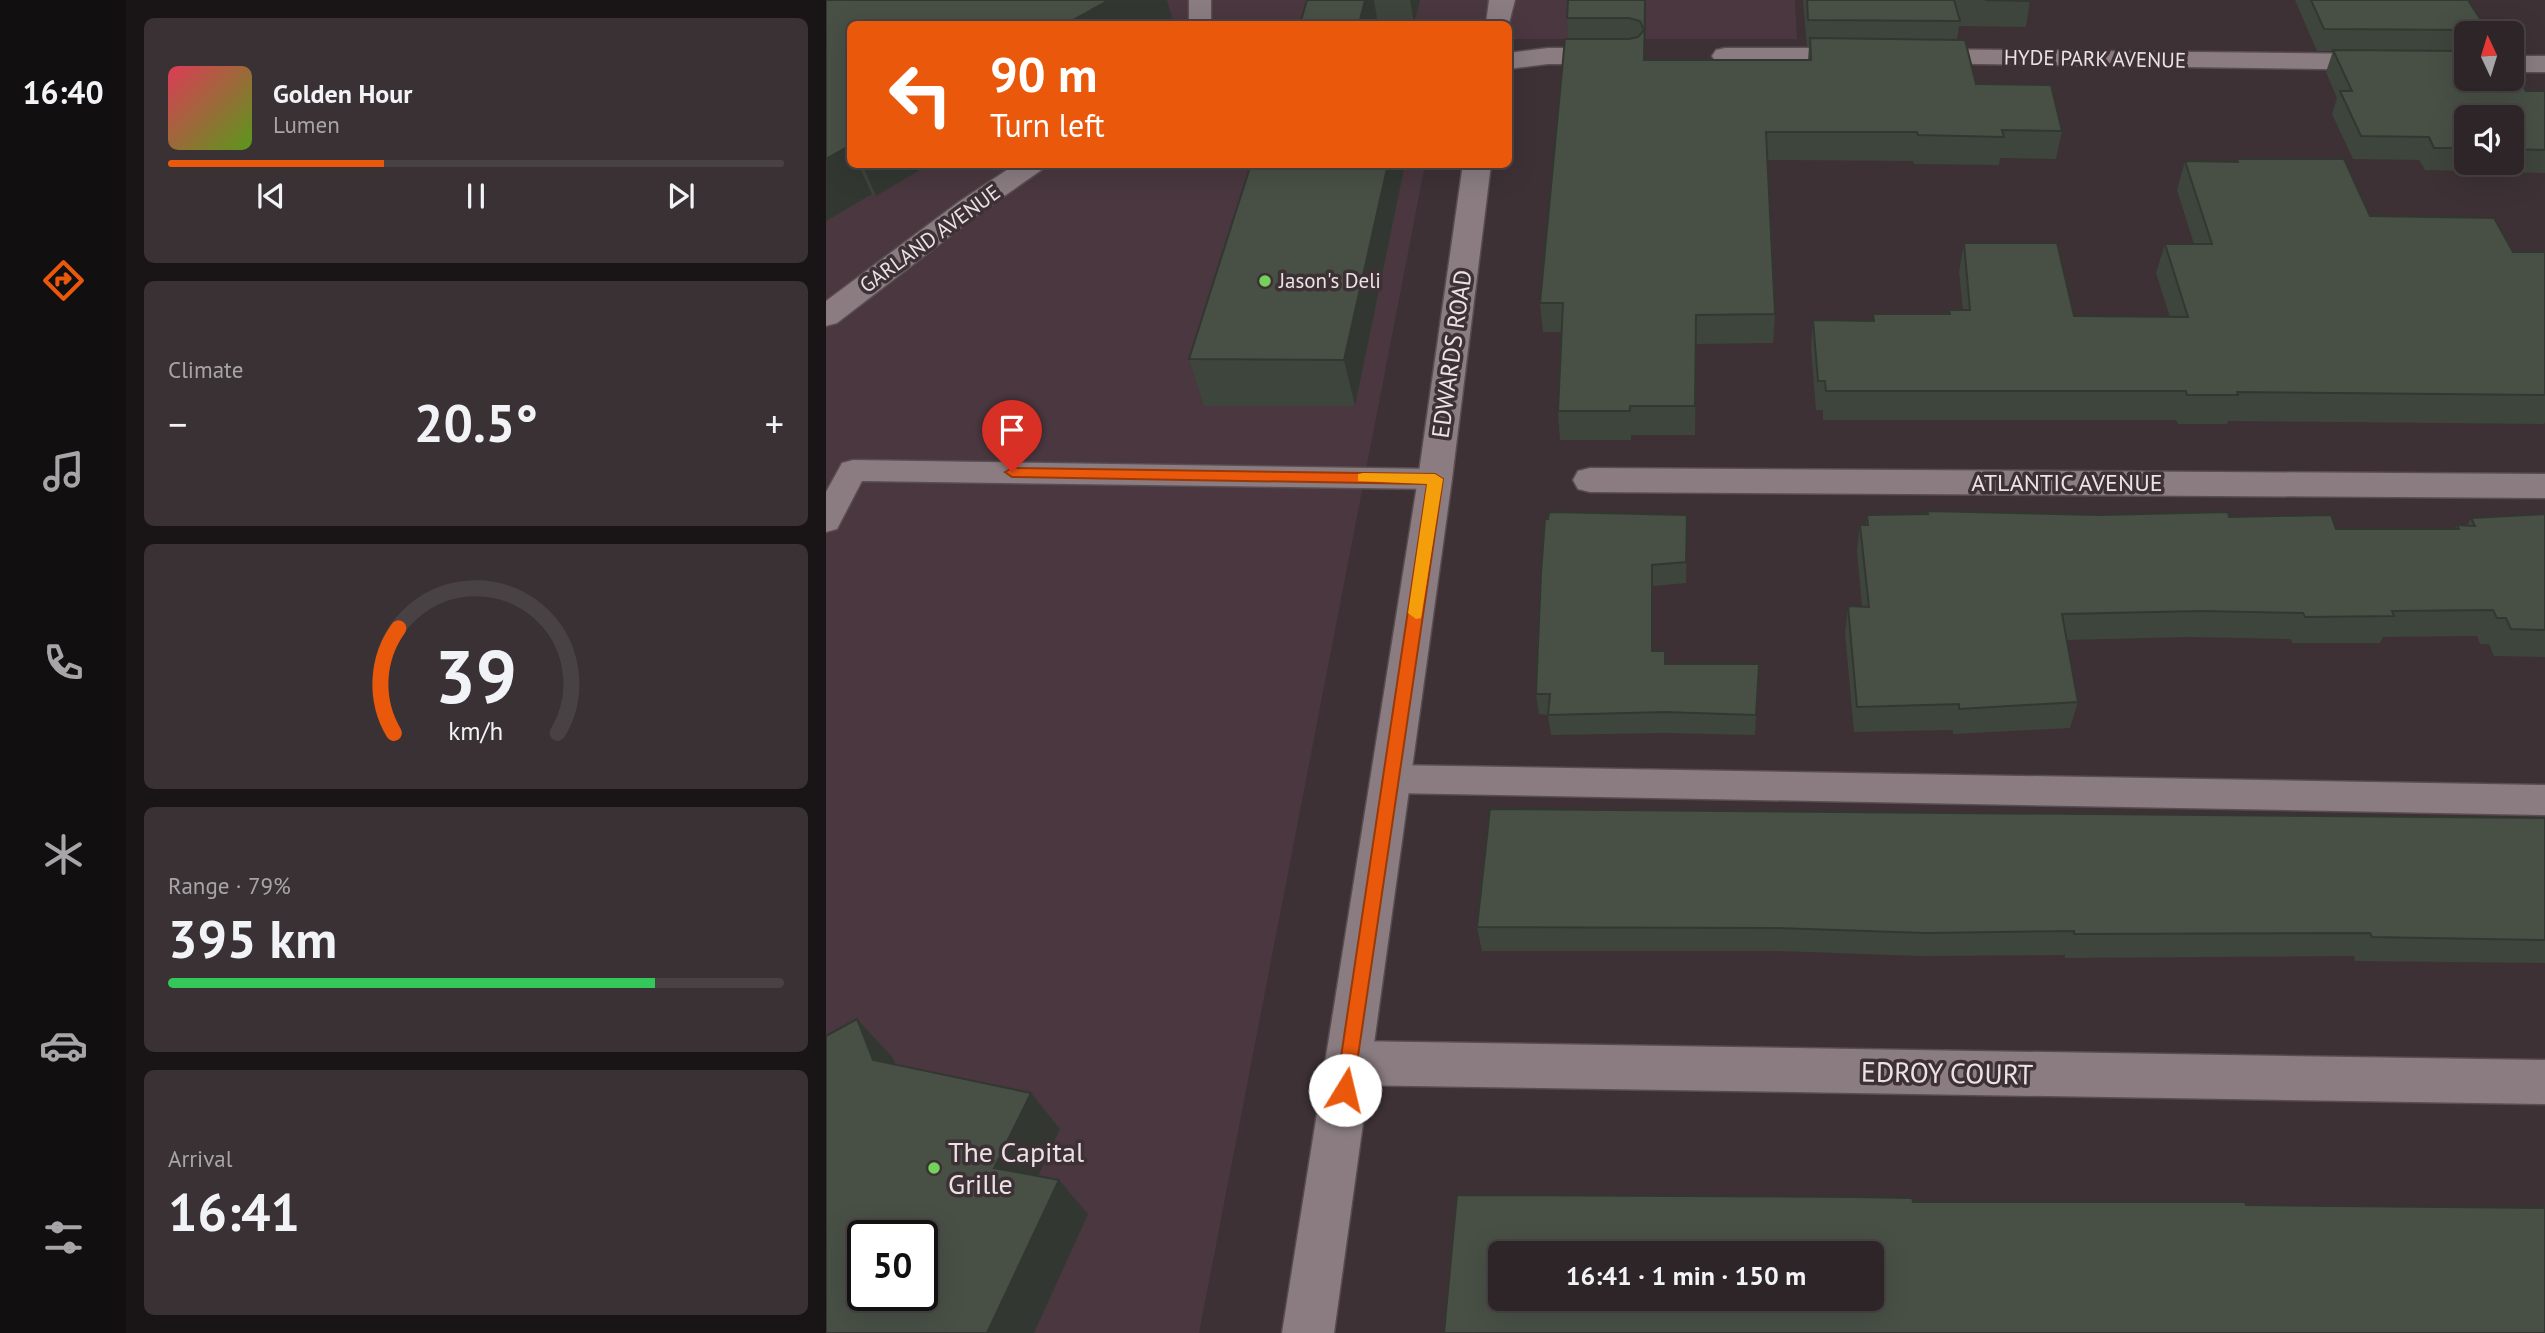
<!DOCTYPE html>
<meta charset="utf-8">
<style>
body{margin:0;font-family:"PT Sans",sans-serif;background:#3a3134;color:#f1f3f6;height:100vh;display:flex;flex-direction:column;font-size:26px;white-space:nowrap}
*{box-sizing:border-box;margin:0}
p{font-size:23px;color:#a7a5a8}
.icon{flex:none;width:38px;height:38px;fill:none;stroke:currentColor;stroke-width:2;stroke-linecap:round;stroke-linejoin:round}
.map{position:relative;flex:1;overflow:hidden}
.side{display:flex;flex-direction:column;gap:18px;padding:18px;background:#191416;width:700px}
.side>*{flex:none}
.top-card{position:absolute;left:21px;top:21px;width:665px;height:147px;border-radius:10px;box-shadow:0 7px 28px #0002,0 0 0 2px #494245;background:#ea580c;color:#fff;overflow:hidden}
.needle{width:46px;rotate:356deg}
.controls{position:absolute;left:1628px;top:21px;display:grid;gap:14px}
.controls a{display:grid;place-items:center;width:70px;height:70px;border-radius:10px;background:#2e2528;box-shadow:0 7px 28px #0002,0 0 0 2px #494245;font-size:35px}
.speed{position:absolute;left:21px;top:1220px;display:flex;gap:14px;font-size:35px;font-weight:700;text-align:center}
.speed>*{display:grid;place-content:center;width:91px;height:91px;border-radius:50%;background:#2e2528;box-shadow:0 7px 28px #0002,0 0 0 2px #494245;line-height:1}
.speed .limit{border:4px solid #111;border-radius:10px;background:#fff;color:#111}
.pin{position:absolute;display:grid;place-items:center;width:60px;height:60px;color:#fff;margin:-72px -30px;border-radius:50% 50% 50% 0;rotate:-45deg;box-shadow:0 0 7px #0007}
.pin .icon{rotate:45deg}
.me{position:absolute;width:77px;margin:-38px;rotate:9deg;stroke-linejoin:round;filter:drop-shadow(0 0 5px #0008)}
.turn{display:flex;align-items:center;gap:24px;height:147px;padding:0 28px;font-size:32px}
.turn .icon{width:91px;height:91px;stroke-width:2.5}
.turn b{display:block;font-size:49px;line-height:60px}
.big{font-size:52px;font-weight:600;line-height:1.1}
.side .tile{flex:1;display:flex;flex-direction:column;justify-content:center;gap:10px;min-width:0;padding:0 24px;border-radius:10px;background:#3a3134}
.side .dial{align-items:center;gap:0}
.dial svg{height:182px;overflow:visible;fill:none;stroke:#494245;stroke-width:7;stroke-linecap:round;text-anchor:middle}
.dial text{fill:#f1f3f6;stroke:none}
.song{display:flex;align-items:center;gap:21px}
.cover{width:84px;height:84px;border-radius:10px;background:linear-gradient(135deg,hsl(350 70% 55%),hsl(90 70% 35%))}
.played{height:7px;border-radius:4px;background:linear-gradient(90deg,#ea580c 35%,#494245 35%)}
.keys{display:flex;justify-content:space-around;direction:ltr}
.heat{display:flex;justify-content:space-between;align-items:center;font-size:38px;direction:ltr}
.charge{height:10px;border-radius:5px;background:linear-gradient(90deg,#34c759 79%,#494245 0)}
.trip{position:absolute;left:662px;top:1241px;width:396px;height:70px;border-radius:10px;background:#2e2528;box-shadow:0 7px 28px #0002,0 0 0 2px #494245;font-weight:600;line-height:70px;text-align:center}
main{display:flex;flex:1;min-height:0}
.tabs{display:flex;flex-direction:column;width:126px;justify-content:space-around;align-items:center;background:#120f10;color:#a7a5a8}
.tabs .icon{width:49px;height:49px}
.tabs .on{color:#ea580c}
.tabs b{font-size:32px;color:#f1f3f6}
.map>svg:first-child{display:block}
.built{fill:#4a373f;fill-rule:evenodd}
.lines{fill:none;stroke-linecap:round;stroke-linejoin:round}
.service-casing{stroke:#584d51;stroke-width:3}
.minor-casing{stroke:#584d51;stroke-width:3}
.secondary-casing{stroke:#584d51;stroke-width:3}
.service{fill:#8a7c81;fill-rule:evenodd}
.minor{fill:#8a7c81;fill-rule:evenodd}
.secondary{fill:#8a7c81;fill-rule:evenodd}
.wall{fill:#3e453c;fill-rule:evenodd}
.shaded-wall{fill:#323831}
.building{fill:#485046;stroke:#323831;stroke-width:2;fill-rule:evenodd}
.route{fill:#ea580c;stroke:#983908;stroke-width:2}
.slow{fill:#f59e0b}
.poi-dot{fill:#74d25b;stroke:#3d3135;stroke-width:2.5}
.labels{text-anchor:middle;stroke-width:7;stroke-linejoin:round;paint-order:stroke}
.far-street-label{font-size:21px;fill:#ebe2e5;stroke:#3d3135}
.far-poi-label{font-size:21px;fill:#ebe2e5;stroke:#3d3135;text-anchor:start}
.street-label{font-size:24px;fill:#ebe2e5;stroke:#3d3135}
.near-street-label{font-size:28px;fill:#ebe2e5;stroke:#3d3135}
.near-poi-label{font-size:28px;fill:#ebe2e5;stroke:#3d3135;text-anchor:start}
</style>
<main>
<nav class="tabs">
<b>16:40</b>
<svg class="icon on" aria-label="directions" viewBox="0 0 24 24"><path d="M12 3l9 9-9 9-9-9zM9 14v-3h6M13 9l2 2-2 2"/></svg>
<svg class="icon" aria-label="music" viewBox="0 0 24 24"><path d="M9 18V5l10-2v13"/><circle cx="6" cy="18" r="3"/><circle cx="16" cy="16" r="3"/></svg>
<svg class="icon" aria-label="phone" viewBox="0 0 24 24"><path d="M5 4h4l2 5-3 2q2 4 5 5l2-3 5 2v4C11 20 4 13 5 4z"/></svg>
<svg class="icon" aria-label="climate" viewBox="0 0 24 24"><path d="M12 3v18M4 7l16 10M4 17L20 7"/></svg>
<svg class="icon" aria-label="car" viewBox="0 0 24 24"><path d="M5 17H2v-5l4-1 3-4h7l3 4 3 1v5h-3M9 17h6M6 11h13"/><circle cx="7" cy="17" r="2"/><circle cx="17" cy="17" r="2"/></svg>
<svg class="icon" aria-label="filters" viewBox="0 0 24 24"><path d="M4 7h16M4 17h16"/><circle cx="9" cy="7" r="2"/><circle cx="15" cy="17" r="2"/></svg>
</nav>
<section class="side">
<div class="tile">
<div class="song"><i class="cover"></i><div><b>Golden Hour</b><p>Lumen</p></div></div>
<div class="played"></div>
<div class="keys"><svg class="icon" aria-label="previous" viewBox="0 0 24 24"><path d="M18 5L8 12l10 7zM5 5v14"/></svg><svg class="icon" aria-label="pause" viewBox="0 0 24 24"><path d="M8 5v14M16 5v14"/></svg><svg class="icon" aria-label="next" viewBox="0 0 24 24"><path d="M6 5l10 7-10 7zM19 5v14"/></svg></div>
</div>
<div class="tile"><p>Climate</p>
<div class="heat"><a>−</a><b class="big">20.5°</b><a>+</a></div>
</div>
<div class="tile dial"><svg viewBox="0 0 100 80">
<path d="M14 69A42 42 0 1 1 86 69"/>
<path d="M14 69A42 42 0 0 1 16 23" stroke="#ea580c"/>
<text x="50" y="56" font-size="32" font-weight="700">39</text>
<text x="50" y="72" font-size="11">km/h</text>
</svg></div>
<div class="tile"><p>Range · 79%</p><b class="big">395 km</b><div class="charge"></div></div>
<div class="tile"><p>Arrival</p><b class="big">16:41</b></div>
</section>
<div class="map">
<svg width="1719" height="1333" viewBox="0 0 1719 1333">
<rect width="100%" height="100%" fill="#3d3135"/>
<path class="built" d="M0,0H969L971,39H683L682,24H24V164L599,165L373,1333H0ZM37,1236H96V1295H37Z"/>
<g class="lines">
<defs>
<g id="service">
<rect x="363" y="0" width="22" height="24"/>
<path d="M27,460L609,469L620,472L624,479L620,486L609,489L36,481L11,529L0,532V492L16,463Z"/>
<path d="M566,765L1719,785V815L566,793L554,789L548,779L554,769Z"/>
</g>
<g id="minor">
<path d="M722,48H791L800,50L804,56L800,62L791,64H722L682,69V53Z"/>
<path d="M899,48H1036L1045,50L1049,56L1045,62L1036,64L890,62L886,56L890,50Z"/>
<path d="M1092,49L1640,55V71L1083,63L1079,57L1083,51Z"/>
<rect x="1685" y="56" width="34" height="16"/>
<path d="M190,164H224L154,213L11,323L0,326V301L134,201Z"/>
<path d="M764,468L1719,474V498L764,492L752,489L747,480L752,471Z"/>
<path d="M524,1041L1719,1060V1104L524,1085L508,1078L501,1063L508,1048Z"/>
</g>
<g id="secondary">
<path d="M663,0H689L682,27V24H660Z"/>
<path d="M637,164H665L626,479L508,1333H456L592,479Z"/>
</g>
</defs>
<use href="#service" class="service-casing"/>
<use href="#minor" class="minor-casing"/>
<use href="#secondary" class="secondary-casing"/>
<use href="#service" class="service"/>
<use href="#minor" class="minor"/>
<use href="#secondary" class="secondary"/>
</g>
<g class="wall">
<path d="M0,0L346,18L24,24V164H104L50,196L46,194L0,221Z"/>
<path d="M481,0H594L588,24H474Z"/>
<path d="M820,0L819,60H982L983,46H981L977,0H1204L1200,27L1133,26L1131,40L1150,84L1236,131L1230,159L1174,158L1173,165L1088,164L1087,161L942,160L949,314L947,343L870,344L869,435H805V440H734L732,411L735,332H717L714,303L742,39L741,18Z"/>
<path d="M1469,0H1642L1663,33H1640V79L1700,91H1719V173L1599,170L1593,160L1527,159L1506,114L1511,98L1500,72L1507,51H1491ZM1640,117H1685V163H1640Z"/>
<path d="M1411,159L1544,216L1687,252H1719V422L1718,424L1402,421L1401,424H1352L1350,420H997V410H990L985,348L987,320H1047V314H1123V310H1137L1133,272L1138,243L1248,316L1344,317L1330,273L1339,244H1368L1351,190L1359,161L1410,162Z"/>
<path d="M425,164H579L529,406H378L363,359Z"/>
<path d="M1101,511L1403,517L1510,529H1628L1631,525H1641L1645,518L1719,514V657L1668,656L1663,644H1654L1651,636L1557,637L1554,643H1466L1465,639L1364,637L1241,640L1252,702L1244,728L1127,734V730L1028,732L1019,633L1022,606H1036L1031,551L1034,525H1040L1041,515L1101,514Z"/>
<path d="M861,515L860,583L827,586V651L839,664H933L929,735L839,733L725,735L722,715L713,714L710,694Z"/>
<path d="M1719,818V963L1529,961L1528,956L1239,958V955L1095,956L949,951H656L651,927Z"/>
</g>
<g class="shaded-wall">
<path d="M283,0H341L346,18L335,24H240Z"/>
<path d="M539,0H548L552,24H533Z"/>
<path d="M584,0H594L588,24Z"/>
<path d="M819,0H820L819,88L818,60Z"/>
<path d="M23,146L24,149V164H32L46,194L0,221V159Z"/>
<path d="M36,164H104L50,196Z"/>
<path d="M562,164H579L529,406L518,360Z"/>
<path d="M31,1019L67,1058L83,1098L47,1060Z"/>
<path d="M205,1093L234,1129L200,1202L168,1168Z"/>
<path d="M233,1180L262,1214L208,1333H161Z"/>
</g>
<g class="building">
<path d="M0,0H283L240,24H24V147L23,146L0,159Z"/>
<path d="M481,0H539L533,24H474Z"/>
<path d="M742,0H819L818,60H985L984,38L1139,40L1150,84L1225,85L1236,131L1176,130L1178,137L1092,135L1091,132H940L949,314L870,315L869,406H804V411H732L737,303H714L739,39H803L812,37L818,30L814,21L803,18H741Z"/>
<path d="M981,0H1128L1134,21L982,20Z"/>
<path d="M1159,0H1204V1Z"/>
<path d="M1485,0H1642L1663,33H1652L1649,30L1498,29Z"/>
<path d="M1507,50L1640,51V79H1685V68L1700,91H1719V150L1685,149V117H1640V148H1608L1603,137L1535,136L1514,91H1526Z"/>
<path d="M1411,159H1518L1544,216L1668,218L1687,252H1719V395L1411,392L1412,395H1361L1360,391H1000L999,381H992L987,320L1048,321L1047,314H1124L1123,310H1144L1138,243H1231L1248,316L1362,317L1339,244H1386L1359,161L1412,162Z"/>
<path d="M425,164H562L518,360L363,359Z"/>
<path d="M1101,511L1274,515L1402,512L1403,517L1505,515L1510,529H1633L1631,525L1649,526L1645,518L1719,514V630L1685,629L1680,618H1671L1667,610L1566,611L1568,616L1479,617L1477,613L1375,611L1236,614L1252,702L1133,709V704L1031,707L1022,606L1043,607L1034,525H1042L1041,515L1102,514Z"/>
<path d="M723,512L861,515L860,562L826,565V651H839V664H933L930,715L839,712L722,715L724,694H710L715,574L719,519H722Z"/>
<path d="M664,809L1719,818V940L1546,937L1544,933L1248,934V931L1100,933L951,928L651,927Z"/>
<path d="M31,1019L47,1060L205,1093L168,1168L233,1180L161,1333H0V1036ZM37,1236H96V1295H37Z"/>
<path d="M631,1195L1030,1197L1086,1198L1087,1202H1419L1420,1205L1719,1208V1333H618ZM674,1253H1045V1298H674Z"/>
</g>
<path class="route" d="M186,468L609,474L617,479L526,1097L519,1099L513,1097L510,1090L601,484L186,477L179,472Z"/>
<path class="slow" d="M537,473L609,474L617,479L595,618L590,619L582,613L601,484L532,481V474Z"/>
<g class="poi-dot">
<circle cx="439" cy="281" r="7"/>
<circle cx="108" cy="1168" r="7"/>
</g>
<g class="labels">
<g class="far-street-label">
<text transform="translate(1269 59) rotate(1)" y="7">HYDE PARK AVENUE</text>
<text transform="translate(104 239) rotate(-36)" y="7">GARLAND AVENUE</text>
</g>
<g class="far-poi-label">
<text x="453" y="288">Jason's Deli</text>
</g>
<g class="street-label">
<text transform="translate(626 354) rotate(-82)" y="8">EDWARDS ROAD</text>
<text x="1241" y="491">ATLANTIC AVENUE</text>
</g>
<g class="near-street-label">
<text transform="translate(1121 1073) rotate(1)" y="10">EDROY COURT</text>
</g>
<g class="near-poi-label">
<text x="122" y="1162">The Capital<tspan x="122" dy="32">Grille</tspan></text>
</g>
</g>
</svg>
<div class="controls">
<a><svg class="needle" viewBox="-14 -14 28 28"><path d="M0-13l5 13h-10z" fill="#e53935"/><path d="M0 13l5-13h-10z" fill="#a7a5a8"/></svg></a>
<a><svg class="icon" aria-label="sound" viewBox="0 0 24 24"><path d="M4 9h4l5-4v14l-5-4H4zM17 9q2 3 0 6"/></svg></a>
</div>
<div class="speed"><div class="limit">50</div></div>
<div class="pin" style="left:186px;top:472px;background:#d93025"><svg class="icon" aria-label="arrive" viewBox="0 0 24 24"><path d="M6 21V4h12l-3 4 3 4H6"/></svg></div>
<svg class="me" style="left:519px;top:1090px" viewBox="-20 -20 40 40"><circle r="19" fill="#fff"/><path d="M0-13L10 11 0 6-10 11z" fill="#ea580c"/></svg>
<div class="trip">16:41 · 1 min · 150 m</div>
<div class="top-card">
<div class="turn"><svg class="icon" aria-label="left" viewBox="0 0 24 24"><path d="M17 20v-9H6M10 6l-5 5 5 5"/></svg><div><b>90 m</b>Turn left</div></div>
</div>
</div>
</main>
